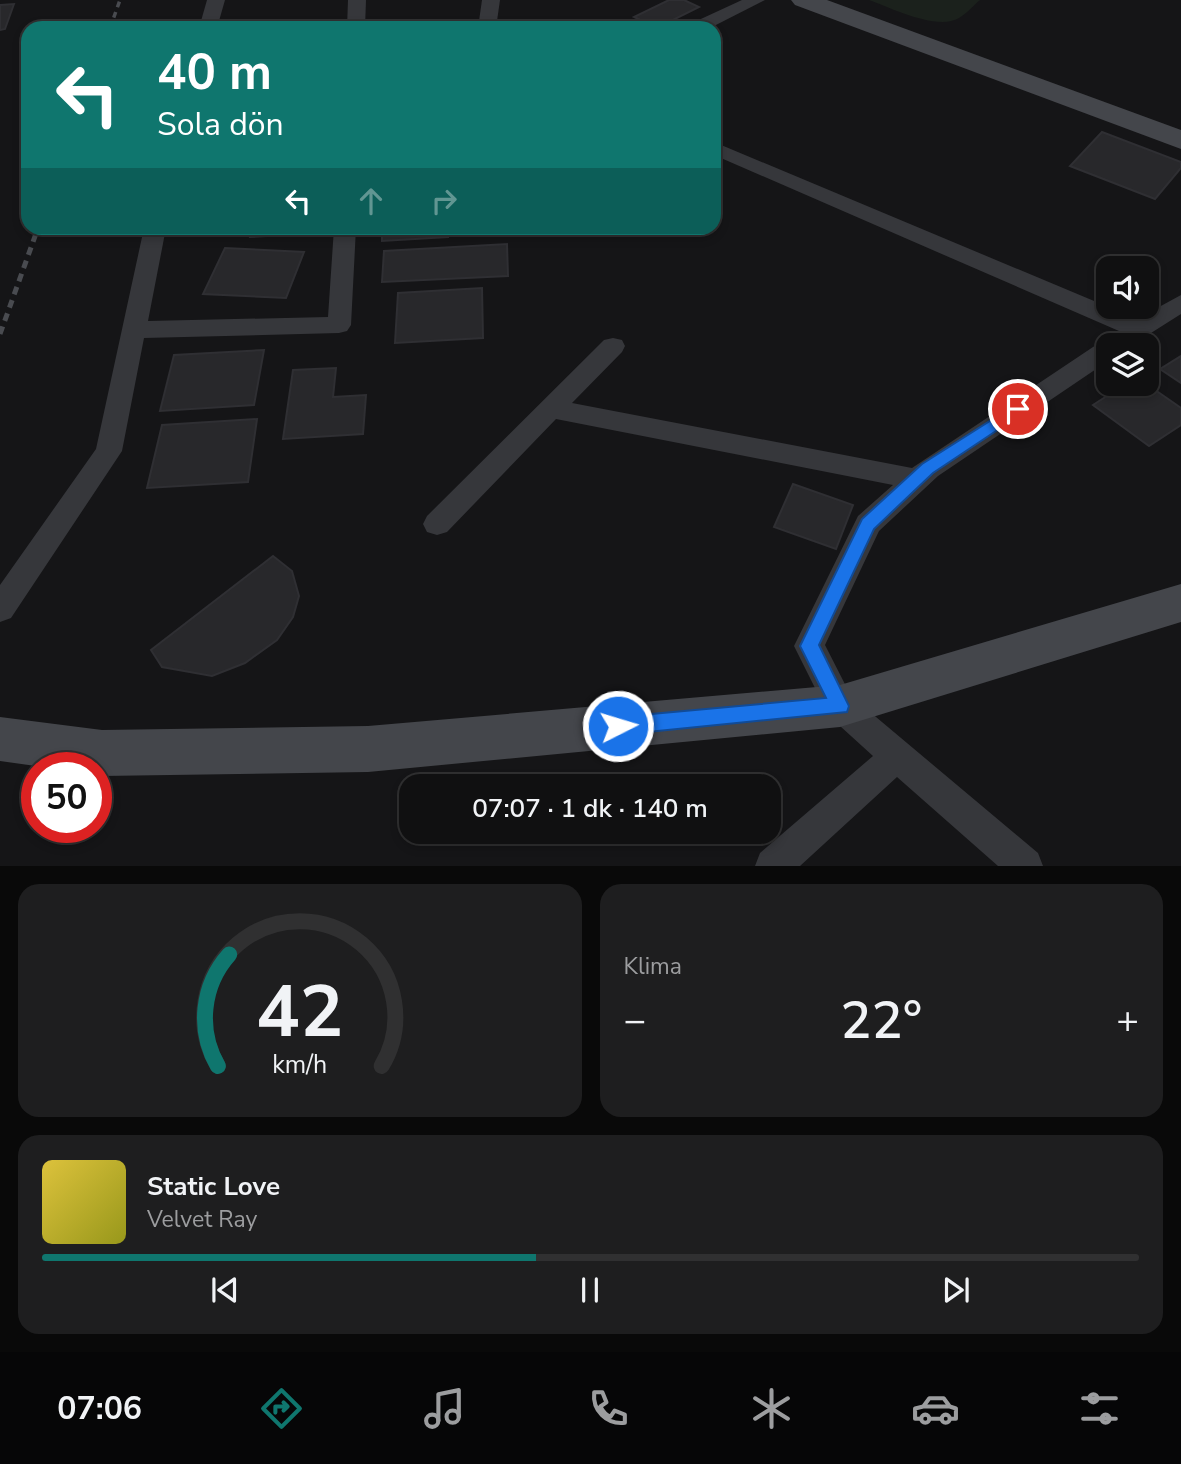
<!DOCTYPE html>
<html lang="tr">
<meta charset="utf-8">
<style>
body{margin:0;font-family:"Nunito Sans",sans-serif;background:#1e1e1f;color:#f1f3f6;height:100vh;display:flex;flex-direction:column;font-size:26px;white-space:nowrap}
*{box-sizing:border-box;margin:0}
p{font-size:23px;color:#9c9d9f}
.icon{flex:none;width:38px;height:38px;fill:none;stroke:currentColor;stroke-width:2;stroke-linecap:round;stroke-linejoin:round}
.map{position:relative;height:866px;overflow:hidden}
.drawer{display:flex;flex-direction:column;gap:18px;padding:18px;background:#090909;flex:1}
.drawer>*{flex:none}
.hud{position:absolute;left:21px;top:21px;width:700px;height:214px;border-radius:21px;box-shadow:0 4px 10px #0003,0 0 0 2px #303031;background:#0f766e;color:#fff;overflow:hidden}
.fabs{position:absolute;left:1096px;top:256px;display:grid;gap:14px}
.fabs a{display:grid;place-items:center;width:63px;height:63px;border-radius:14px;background:#101011;box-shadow:0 4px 10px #0003,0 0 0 2px #303031;font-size:35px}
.speed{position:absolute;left:21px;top:752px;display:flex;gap:14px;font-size:35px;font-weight:700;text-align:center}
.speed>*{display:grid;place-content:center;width:91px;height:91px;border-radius:50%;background:#101011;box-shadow:0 4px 10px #0003,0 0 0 2px #303031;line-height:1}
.speed .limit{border:10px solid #d22;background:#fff;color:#111}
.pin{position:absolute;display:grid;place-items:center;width:60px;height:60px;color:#fff;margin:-30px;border:4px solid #fff;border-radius:50%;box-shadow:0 2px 7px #0007}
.me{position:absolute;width:77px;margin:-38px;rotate:85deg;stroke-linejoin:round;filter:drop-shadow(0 0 5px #0008)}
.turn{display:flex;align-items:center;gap:24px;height:147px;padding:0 21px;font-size:32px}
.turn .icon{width:91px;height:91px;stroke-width:2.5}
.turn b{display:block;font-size:49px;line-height:60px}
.lanes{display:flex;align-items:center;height:66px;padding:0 21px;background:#0003;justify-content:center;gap:35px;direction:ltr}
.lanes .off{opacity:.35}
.big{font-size:52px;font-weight:600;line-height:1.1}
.drawer .tile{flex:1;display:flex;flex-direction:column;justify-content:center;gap:10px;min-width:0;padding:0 24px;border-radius:21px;background:#1e1e1f}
.drawer .dial{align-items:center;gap:0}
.dial svg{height:182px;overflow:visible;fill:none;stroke:#303031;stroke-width:7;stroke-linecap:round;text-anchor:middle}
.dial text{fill:#f1f3f6;stroke:none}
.song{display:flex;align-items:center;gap:21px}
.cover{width:84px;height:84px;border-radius:10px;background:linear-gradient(135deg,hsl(50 70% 55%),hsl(60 70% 35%))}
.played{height:7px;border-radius:4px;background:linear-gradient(90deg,#0f766e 45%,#303031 45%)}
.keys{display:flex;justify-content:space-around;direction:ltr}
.heat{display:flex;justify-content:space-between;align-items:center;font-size:38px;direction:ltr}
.drawer .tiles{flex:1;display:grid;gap:18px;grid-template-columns:1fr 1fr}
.tile:last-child{grid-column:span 2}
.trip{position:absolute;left:399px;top:774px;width:382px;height:70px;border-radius:21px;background:#101011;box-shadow:0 4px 10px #0003,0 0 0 2px #303031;font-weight:600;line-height:70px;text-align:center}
.tabs{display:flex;height:112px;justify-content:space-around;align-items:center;background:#060607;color:#9c9d9f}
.tabs .icon{width:49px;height:49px}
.tabs .current{color:#0f766e}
.tabs b{font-size:32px;color:#f1f3f6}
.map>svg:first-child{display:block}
.green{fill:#1b211c}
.building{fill:#28282b;stroke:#2f2f33;stroke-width:2}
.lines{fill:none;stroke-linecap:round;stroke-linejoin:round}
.street{fill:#36373b;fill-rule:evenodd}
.secondary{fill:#44464b;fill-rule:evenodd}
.rail-far1{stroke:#494b50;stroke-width:3.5;stroke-dasharray:6 5;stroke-linecap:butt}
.rail{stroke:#494b50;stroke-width:5;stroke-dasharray:8 6;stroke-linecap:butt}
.route{fill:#1a73e8;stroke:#114b97;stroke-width:2}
</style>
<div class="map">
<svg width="1181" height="866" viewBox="0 0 1181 866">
<rect width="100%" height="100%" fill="#151517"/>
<path class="green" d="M869,0H980C973,6 966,14 959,18C937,31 891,8 869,0Z"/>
<g class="building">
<path d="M669,0H684L699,7L657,28L634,17Z"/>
<path d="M14,4L5,29L0,30V5Z"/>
<path d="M1102,132L1181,162V168L1155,199L1070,166Z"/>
<path d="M251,228H320L319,233L250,237Z"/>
<path d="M382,228H448V237L382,241Z"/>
<path d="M507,244L508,276L382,282L384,251Z"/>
<path d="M225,248L304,252L286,298L203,294Z"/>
<path d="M482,288L483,338L395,343L398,293Z"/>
<path d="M264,350L254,405L160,411L174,355Z"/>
<path d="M1181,356V383L1160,369Z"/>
<path d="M336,368L333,397L366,395L363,434L283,439L293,370Z"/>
<path d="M1127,383H1145L1181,408V425L1149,446L1093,405Z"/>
<path d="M257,419L248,482L147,488L162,425Z"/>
<path d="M793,484L853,505L836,549L774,527Z"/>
<path d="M273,556L292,571L299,596L293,617L277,640L245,663L212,676L162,667L151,650Z"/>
</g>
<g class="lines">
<g class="street">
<path d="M207,0H225L217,28H199Z"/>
<path d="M348,0H366L365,28H347Z"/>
<path d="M482,0H500L496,28H478Z"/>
<path d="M742,0H765L710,28H687L690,24Z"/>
<path d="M714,142L1137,319L1181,295V314L1132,345H1108V361L938,476L879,531L825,645L851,696L1038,853L1043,866H998L897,777L800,866H755L760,853L873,756L829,716L794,646L858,516L893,485L556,419L447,532L437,535L427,532L423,524L427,516L604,340L613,338L622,340L625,346L622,352L572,403L912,468L1099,343L1113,342L1111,339L1119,331L714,155Z"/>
<path d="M144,228H166L148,321L328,317L334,228H356L351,325L347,331L339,333L144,338L122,451L11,618L0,622V585L96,449Z"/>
</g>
<g class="secondary">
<path d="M791,0H827L1181,130V149L795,5Z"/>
<path d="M1181,584V622L840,727L368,772L102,776L96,775V768H50L0,761V717L102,730L368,726L840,685Z"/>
</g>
<path class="rail-far1" d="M110,28L120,0"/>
<path class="rail" d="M0,334L38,228"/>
</g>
<path class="route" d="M1018,403L1023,405L1025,409L1023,413L933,473L874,529L819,645L849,706L847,712L618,735L611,733L608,726L611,720L618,717L826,698L800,646L862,519L922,464Z"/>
</svg>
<div class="fabs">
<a><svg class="icon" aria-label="sound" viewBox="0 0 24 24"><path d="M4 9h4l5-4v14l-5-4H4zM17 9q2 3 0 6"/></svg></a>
<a><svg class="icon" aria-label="layers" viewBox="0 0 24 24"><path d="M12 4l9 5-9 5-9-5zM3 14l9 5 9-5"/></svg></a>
</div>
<div class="speed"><div class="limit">50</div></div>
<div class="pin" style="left:1018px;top:409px;background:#d93025"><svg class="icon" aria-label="arrive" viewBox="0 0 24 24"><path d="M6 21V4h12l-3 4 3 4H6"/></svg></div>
<svg class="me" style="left:618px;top:726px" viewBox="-20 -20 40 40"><circle r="17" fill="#1a73e8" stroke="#fff" stroke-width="3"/><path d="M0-11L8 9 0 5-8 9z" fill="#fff"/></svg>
<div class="trip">07:07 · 1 dk · 140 m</div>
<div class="hud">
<div class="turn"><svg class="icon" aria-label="left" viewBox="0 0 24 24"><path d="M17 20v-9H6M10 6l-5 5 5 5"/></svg><div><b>40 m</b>Sola dön</div></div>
<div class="lanes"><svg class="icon" aria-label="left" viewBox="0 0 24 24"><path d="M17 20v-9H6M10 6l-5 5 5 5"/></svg><svg class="icon off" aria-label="ahead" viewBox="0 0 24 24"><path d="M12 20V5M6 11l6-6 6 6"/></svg><svg class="icon off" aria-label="right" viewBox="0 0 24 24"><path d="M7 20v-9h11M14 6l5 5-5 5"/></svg></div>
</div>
</div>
<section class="drawer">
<div class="tiles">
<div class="tile dial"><svg viewBox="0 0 100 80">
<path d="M14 69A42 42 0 1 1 86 69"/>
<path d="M14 69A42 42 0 0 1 19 20" stroke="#0f766e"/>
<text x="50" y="56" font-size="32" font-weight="700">42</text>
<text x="50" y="72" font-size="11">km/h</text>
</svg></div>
<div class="tile"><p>Klima</p>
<div class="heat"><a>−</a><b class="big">22°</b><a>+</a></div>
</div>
<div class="tile">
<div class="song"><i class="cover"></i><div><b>Static Love</b><p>Velvet Ray</p></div></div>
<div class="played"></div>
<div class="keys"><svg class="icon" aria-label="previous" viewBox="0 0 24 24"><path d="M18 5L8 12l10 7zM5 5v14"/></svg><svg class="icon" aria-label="pause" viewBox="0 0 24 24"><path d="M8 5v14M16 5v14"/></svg><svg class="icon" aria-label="next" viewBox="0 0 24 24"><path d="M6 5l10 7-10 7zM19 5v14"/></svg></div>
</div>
</div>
</section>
<nav class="tabs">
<b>07:06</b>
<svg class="icon current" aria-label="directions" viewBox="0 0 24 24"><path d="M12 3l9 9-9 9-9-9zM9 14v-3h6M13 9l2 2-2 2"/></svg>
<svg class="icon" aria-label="music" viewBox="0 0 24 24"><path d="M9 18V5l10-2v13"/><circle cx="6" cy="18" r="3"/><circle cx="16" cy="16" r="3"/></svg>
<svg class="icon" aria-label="phone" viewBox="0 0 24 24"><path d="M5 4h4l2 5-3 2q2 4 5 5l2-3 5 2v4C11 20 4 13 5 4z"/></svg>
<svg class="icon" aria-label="climate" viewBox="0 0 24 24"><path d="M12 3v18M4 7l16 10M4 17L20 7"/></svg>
<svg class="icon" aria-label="car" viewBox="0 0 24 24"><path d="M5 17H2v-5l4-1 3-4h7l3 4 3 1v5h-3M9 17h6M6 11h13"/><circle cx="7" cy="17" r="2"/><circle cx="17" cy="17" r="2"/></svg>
<svg class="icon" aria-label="filters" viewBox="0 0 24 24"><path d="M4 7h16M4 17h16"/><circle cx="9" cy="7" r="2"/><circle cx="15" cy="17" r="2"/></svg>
</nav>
